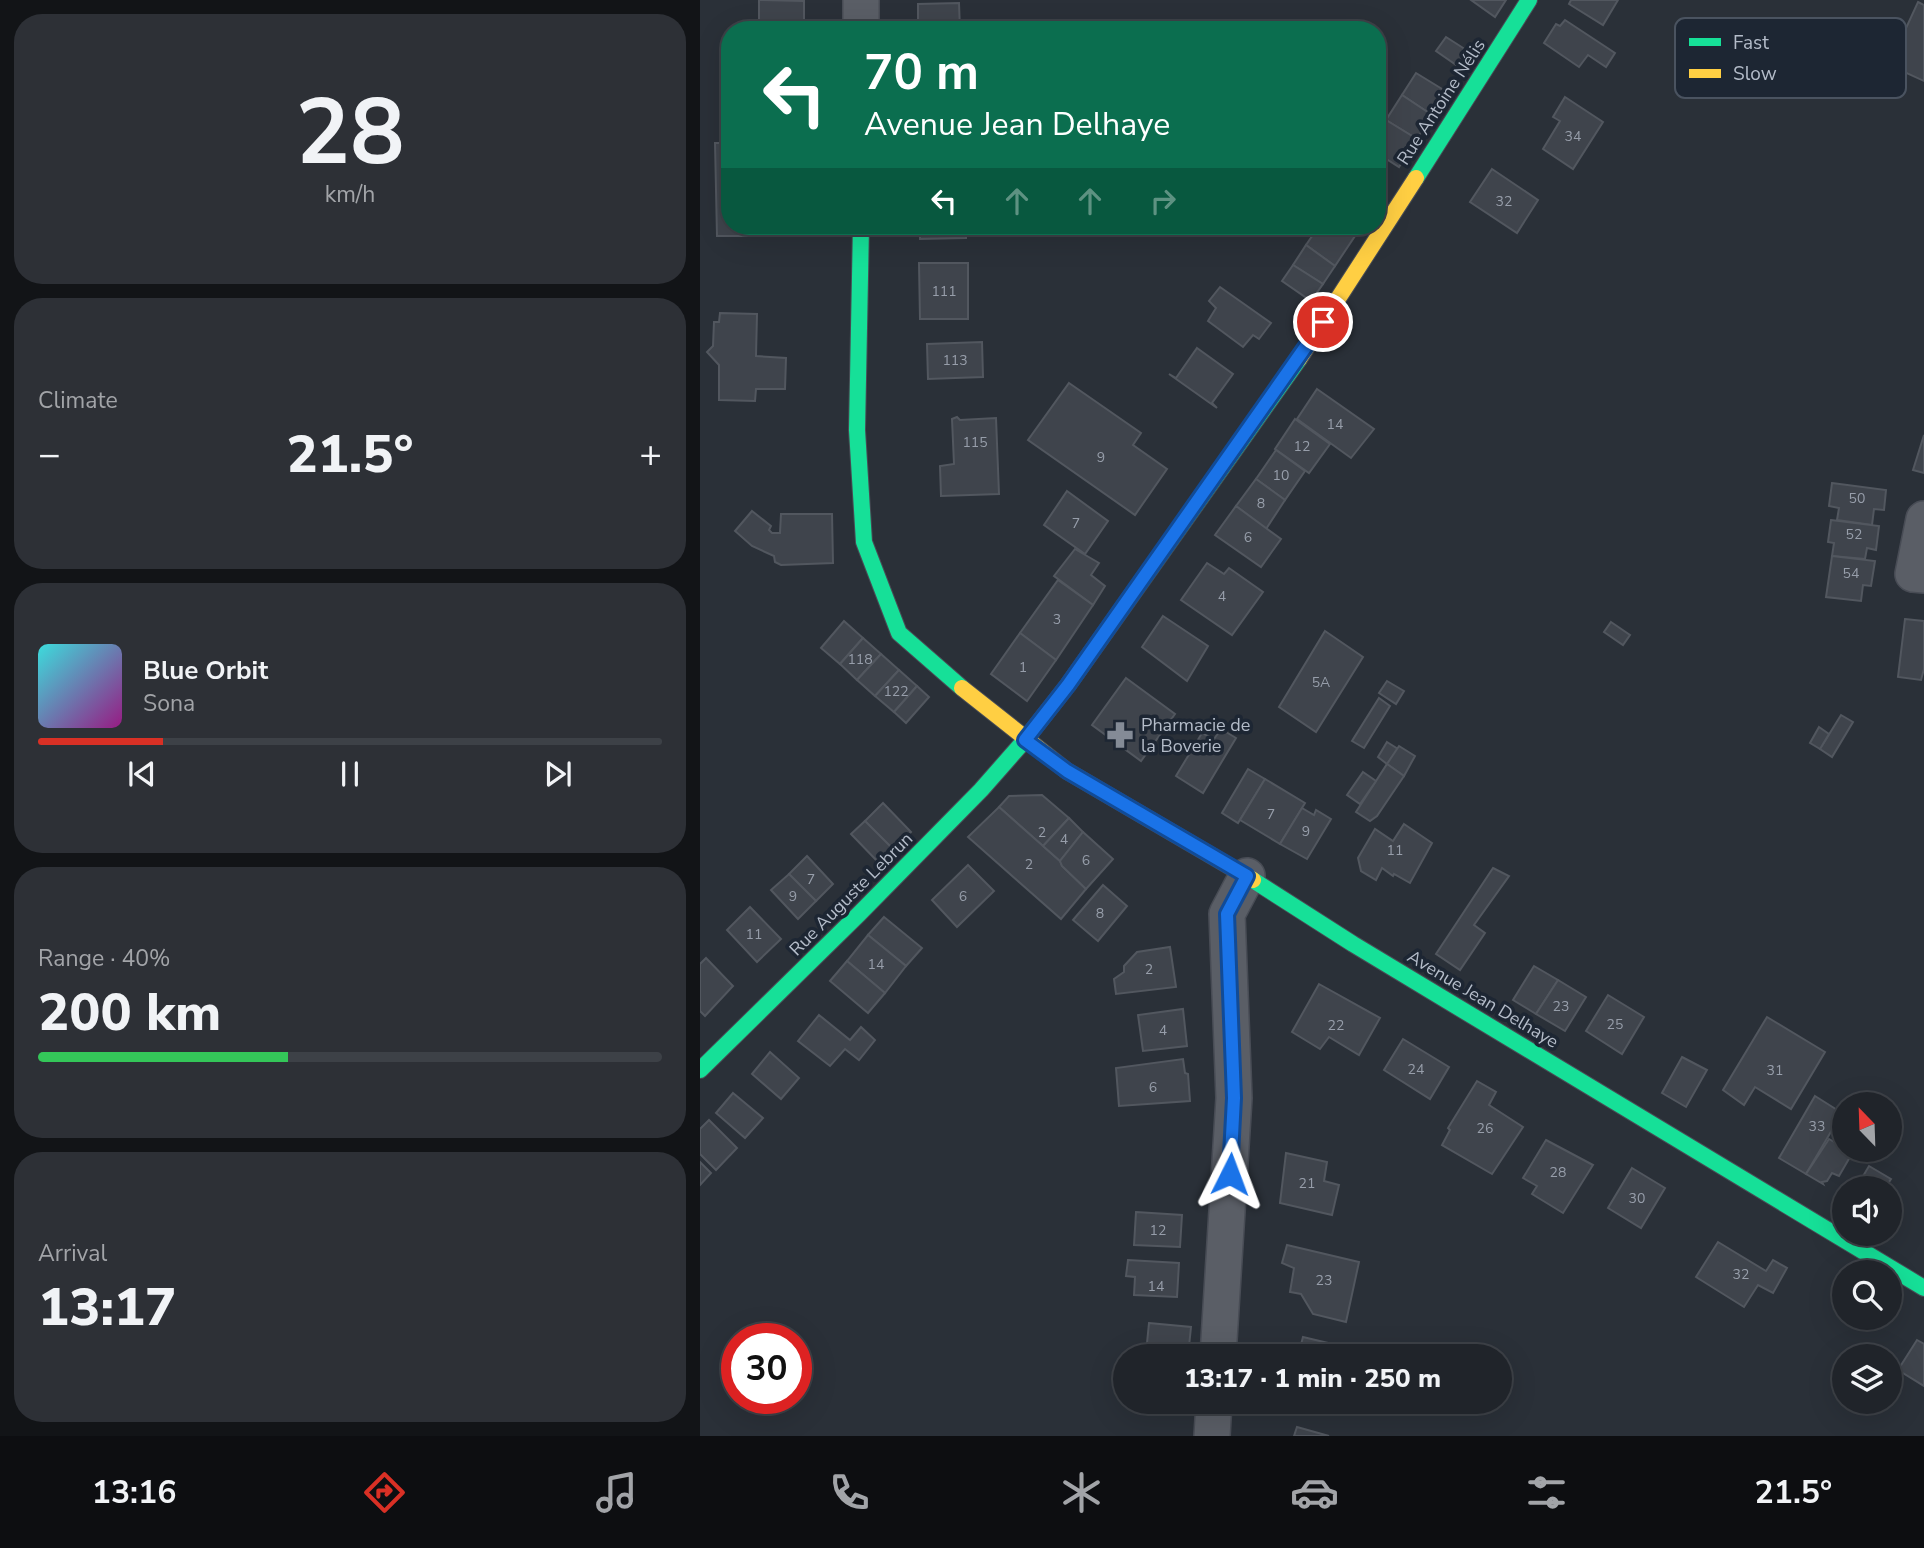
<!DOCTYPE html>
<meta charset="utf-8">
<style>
body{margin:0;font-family:"Nunito Sans",sans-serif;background:#2d3036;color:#f1f3f6;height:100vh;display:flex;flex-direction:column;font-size:26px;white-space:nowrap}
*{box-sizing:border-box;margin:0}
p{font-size:23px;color:#a2a4a8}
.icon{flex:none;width:38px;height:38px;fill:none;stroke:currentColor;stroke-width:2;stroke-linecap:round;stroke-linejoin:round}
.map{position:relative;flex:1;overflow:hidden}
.side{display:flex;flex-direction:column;gap:14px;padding:14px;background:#121417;width:700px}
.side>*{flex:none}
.hud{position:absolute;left:21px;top:21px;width:665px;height:214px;border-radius:28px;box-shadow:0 7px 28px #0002,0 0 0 2px #3d4147;background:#0b6e4f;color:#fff;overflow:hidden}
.needle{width:46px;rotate:337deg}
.controls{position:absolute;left:1132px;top:1092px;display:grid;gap:14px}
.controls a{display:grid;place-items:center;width:70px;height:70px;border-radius:50%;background:#20242a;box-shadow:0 7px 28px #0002,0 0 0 2px #3d4147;font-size:35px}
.speed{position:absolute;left:21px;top:1323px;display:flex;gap:14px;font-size:35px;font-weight:700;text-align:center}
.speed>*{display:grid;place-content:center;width:91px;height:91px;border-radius:50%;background:#20242a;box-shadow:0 7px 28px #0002,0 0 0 2px #3d4147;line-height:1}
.speed .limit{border:10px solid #d22;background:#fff;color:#111}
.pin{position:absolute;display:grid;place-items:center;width:60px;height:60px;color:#fff;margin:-30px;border:4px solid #fff;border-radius:50%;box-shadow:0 2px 7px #0007}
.me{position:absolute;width:77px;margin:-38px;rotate:3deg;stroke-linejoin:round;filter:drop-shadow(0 0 5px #0008)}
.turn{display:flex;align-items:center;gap:24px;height:147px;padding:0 28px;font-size:32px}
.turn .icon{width:91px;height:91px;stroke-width:2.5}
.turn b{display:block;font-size:49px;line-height:60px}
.lanes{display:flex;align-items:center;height:66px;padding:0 28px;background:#0003;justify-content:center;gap:35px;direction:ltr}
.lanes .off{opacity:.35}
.big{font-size:52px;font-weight:800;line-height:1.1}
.side .card{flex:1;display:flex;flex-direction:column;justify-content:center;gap:10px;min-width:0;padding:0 24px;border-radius:28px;background:#2d3036}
.side .dial{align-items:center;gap:0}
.dial b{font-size:91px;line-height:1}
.song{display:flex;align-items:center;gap:21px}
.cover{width:84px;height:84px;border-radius:10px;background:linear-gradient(135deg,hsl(180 70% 55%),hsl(310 70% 35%))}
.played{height:7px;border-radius:4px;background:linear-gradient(90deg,#d93025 20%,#3d4147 20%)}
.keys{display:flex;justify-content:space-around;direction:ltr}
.heat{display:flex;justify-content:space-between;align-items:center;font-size:38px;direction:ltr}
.charge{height:10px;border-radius:5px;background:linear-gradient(90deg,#34c759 40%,#3d4147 0)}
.trip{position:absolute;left:413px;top:1344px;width:399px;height:70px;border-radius:35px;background:#20242a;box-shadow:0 7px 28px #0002,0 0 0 2px #3d4147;font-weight:800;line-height:70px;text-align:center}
.tabs{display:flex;height:112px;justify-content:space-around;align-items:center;background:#0d0e11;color:#a2a4a8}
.tabs .icon{width:49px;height:49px}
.tabs .selected{color:#d93025}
.tabs b{font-size:32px;color:#f1f3f6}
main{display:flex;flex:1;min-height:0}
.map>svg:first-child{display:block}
.building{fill:#3f444c;stroke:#52575f;stroke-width:2}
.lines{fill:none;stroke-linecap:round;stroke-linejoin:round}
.street-casing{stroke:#484c55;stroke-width:38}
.fast-casing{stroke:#484c55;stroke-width:18}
.slow-casing{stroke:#484c55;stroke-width:18}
.street{stroke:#5a5e66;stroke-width:35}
.fast{stroke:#16e098;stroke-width:16}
.slow{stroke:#ffcf43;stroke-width:16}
.route-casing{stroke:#114b97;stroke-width:18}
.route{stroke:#1a73e8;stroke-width:12}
.labels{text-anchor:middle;stroke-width:7;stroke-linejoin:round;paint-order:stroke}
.number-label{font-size:14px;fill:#979eaa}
.street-label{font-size:18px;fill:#b4bcc9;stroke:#1d2633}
.poi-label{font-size:18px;fill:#b4bcc9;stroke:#1d2633;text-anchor:start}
.key{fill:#1d2633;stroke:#4a5360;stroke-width:2}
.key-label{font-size:19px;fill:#b4bcc9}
</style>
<main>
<section class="side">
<div class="card dial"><b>28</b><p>km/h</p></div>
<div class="card"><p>Climate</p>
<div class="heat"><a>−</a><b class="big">21.5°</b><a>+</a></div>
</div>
<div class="card">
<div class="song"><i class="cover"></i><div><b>Blue Orbit</b><p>Sona</p></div></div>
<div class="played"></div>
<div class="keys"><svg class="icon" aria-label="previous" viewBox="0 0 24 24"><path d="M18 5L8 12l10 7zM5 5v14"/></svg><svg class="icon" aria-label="pause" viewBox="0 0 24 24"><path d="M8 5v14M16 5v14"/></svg><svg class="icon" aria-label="next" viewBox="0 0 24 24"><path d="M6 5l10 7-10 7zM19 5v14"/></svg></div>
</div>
<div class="card"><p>Range · 40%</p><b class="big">200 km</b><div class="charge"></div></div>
<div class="card"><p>Arrival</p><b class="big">13:17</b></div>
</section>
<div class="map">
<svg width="1224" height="1436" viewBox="0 0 1224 1436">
<rect width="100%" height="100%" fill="#2a3038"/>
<g class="building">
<path d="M59,0L104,1V21L59,22Z"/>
<path d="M771,0H806L795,17Z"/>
<path d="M871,0H918L903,25L869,4Z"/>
<path d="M1218,2L1224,5V81L1189,65Z"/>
<path d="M259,3L260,30H218V4Z"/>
<path d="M865,20L915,53L906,67L888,55L879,67L844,43L856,24L860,26Z"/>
<path d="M746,37L771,53L762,69L736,51Z"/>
<path d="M716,73L747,92L732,115L702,95Z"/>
<path d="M702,95L732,115L717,139L686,120Z"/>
<path d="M865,97L903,122L873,169L843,149L860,121L853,117Z"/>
<path d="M686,120L717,139L699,167L677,153V133Z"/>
<path d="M15,143H30V226H68L67,236H17Z"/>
<path d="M792,169L838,200L817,233L770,202Z"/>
<path d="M220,226H278V233H266V238L220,239Z"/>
<path d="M619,226H652L659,230L635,266L606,245Z"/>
<path d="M606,245L635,266L623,284L593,265Z"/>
<path d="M219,263H268V319H220Z"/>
<path d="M593,265L623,284L611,301L582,281Z"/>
<path d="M520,287L571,323L559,339L553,335L543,347L508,321L516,308L509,301Z"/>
<path d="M20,313L57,314L56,356L86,358L85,389H56L55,401L19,400V365L7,352L13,346L14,322H19Z"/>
<path d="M282,342L283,377L228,379L227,344Z"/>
<path d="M497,348L533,374L512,403L517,408L469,374L476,378Z"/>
<path d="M369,383L441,433L433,445L467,469L435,515L328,440Z"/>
<path d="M617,389L674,429L651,458L597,419Z"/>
<path d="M257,417L260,420L296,418L299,494L241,496L240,466L254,464L252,419Z"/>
<path d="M595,419L630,444L609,473L575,449Z"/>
<path d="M1224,435V473L1213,470Z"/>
<path d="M576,450L605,471L585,500L556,479Z"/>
<path d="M556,479L585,500L566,529L536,506Z"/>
<path d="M1132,483L1186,490L1184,510L1174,509L1172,525L1137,520L1139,508L1129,506Z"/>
<path d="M367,491L408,521L385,554L344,525Z"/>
<path d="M536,506L581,539L561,567L515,535Z"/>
<path d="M52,511L71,526L69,530L72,533H80L81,514H132L133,563L81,565L75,562L74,556L52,546L35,531Z"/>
<path d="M1131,520L1179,526L1176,550L1167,548L1165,559L1132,556L1134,543L1128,542Z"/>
<path d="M375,549L399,563L391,575L405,586L393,605L354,576Z"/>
<path d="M1132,556L1175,561L1171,586L1163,585L1161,601L1126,597Z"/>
<path d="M507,563L524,574L529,568L563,592L532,635L481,600Z"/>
<path d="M358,580L393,605L356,660L320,633Z"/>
<path d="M463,616L508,646L487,681L442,647Z"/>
<path d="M1205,619L1224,621V669L1221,680L1198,677Z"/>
<path d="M144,621L163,638L140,664L121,648Z"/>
<path d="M911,622L930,635L923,645L904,632Z"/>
<path d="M625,631L663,657L616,732L579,707Z"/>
<path d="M320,633L356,660L327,701L291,674Z"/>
<path d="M163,638L181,654L157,680L140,664Z"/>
<path d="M181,654L199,670L175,696L157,680Z"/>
<path d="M199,670L217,686L194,712L175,696Z"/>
<path d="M426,678L475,714L441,761L392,725Z"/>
<path d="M687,681L704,691L696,704L679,693Z"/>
<path d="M217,686L229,697L206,723L194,712Z"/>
<path d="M679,698L690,706L664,748L652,741Z"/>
<path d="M1141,715L1153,722L1132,757L1120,749Z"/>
<path d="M1119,727L1129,734L1120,749L1110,743Z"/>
<path d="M521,729L536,738L503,793L476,776L502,733L514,739Z"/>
<path d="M687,742L698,749L687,764L678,757Z"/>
<path d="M699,746L715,756L704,776L687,764Z"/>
<path d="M687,764L704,776L677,816L670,821L656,812Z"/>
<path d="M548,769L565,779L538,823L522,813Z"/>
<path d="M663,772L676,781L660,804L647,795Z"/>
<path d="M565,779L605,803L580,844L540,820Z"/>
<path d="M342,795L369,818L343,846L299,807L309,796Z"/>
<path d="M183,803L211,832L193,849L165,821Z"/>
<path d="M299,807L360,861L362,866L386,889L361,919L268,837Z"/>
<path d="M602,808L614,815L616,810L631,819L607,859L580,844Z"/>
<path d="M369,818L383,832L360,861L343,846Z"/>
<path d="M165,821L193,849L179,863L151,834Z"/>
<path d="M704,824L732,843L710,883L694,874L693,876L682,868L676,880L661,871L658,858L675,829L693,841Z"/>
<path d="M383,832L413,859L386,889L362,866L360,861Z"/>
<path d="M107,856L133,884L116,901L89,874Z"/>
<path d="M268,865L294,891L257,927L232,900Z"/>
<path d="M793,868L809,876L774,925L785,933L760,970L736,954Z"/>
<path d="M89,874L116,901L98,919L71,890Z"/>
<path d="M403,885L427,906L398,941L373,920Z"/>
<path d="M50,907L81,939L57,962L27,930Z"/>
<path d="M184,917L222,948L206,966L168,935Z"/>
<path d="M168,935L206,966L185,993L147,961Z"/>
<path d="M470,947L476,987L416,994L414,979L424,972V966L437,952Z"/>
<path d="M6,958L33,986L5,1016L0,1011V964Z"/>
<path d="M147,961L185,993L168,1013L130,981Z"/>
<path d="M834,966L858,980L836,1014L813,1000Z"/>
<path d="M858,980L886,997L865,1031L836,1014Z"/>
<path d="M619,984L680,1018L659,1055L629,1037L620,1049L592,1032Z"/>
<path d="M908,995L944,1017L922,1054L886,1031Z"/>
<path d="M483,1009L487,1046L443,1051L438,1015Z"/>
<path d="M119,1015L150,1040L161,1027L175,1040L159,1060L145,1049L130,1066L98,1041Z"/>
<path d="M1067,1017L1125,1052L1091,1109L1055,1087L1044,1105L1023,1090Z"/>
<path d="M703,1039L749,1067L730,1099L684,1070Z"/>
<path d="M70,1052L99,1078L81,1099L52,1074Z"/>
<path d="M982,1057L1007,1070L986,1107L962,1093Z"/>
<path d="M483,1059L485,1073L488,1074L490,1101L419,1106L416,1068Z"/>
<path d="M777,1081L796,1092L789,1105L823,1127L792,1174L742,1145L750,1130L748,1128Z"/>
<path d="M33,1093L63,1118L45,1138L16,1113Z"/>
<path d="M1115,1096L1142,1113L1106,1174L1079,1158Z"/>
<path d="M9,1120L37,1148L16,1170L0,1154V1129Z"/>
<path d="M1129,1139L1141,1146L1142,1152L1150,1157L1139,1176L1132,1173L1127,1181L1122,1182L1123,1184L1106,1174Z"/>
<path d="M846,1140L893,1165L863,1213L832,1194L837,1186L823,1178Z"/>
<path d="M586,1153L627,1162L624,1181L639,1185L632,1215L580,1203Z"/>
<path d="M0,1162L11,1173L0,1185Z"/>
<path d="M1169,1166L1191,1179L1185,1188H1156Z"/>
<path d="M932,1168L965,1188L941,1228L908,1208Z"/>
<path d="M436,1212L482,1215L480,1247L434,1245Z"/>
<path d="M1018,1242L1066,1271L1073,1260L1087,1268L1073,1293L1058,1285L1044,1307L996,1277Z"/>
<path d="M587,1245L659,1262L646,1322L613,1314L601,1294L590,1292L594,1268L582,1263Z"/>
<path d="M428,1260L479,1263L477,1297L434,1295L435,1277L426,1276Z"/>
<path d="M449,1323L491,1327L488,1356L446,1353Z"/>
<path d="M603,1337L645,1347L643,1356H598Z"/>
<path d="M1217,1340L1224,1344V1386L1198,1370Z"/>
<path d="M597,1427L629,1436H594Z"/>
</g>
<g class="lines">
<defs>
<g id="street">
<path d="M161,0V30"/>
<path d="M1224,519L1213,574L1224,575"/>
<path d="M518,1356L534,1098L527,914L547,876"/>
<path d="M512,1436L514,1402"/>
</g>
<g id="fast">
<path d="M716,178L829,0"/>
<path d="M161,226L157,430L164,542L199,633L262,688"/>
<path d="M553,880L653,944L1224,1288"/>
<path d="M0,1070L159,914L281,790L325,740L368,685L599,359"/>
</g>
<g id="slow">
<path d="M599,359L716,178"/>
<path d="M262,688L367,771L553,880"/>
</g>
</defs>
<use href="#street" class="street-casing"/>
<use href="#fast" class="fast-casing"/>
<use href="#slow" class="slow-casing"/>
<use href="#street" class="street"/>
<use href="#fast" class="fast"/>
<use href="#slow" class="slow"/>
</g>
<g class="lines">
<defs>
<path id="route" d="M530,1174L534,1098L527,914L547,876L367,771L325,740L368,685L623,322"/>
</defs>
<use href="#route" class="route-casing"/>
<use href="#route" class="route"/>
</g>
<defs>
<symbol id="pharmacy-bare" viewBox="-9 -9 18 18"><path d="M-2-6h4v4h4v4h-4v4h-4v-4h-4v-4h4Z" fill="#848b96" stroke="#1d2633" stroke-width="2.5" paint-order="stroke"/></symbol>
</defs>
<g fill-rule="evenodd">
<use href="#pharmacy-bare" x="401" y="716" width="38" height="38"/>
</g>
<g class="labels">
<g class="number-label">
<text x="873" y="141">34</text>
<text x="804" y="206">32</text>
<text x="244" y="296">111</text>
<text x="255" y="365">113</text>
<text x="635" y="429">14</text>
<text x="275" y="447">115</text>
<text x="602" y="451">12</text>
<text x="401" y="462">9</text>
<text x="581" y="480">10</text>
<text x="1157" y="503">50</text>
<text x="561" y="508">8</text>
<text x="376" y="528">7</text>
<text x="1154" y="539">52</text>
<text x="548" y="542">6</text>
<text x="1151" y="578">54</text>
<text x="522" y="601">4</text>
<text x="357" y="624">3</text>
<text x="160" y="664">118</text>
<text x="323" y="672">1</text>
<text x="621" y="687">5A</text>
<text x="196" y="696">122</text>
<text x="571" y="819">7</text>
<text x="606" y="836">9</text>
<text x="342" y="837">2</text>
<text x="364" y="844">4</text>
<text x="695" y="855">11</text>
<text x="386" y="865">6</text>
<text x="329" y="869">2</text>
<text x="111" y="884">7</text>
<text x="93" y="901">9</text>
<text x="263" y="901">6</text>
<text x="400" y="918">8</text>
<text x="54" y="939">11</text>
<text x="176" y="969">14</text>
<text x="449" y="974">2</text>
<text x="861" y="1011">23</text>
<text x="915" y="1029">25</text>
<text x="636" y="1030">22</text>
<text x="463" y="1035">4</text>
<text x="716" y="1074">24</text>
<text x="1075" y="1075">31</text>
<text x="453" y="1092">6</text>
<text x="1117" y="1131">33</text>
<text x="785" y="1133">26</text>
<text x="858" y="1177">28</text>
<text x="607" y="1188">21</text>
<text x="937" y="1203">30</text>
<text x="458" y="1235">12</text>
<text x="1041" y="1279">32</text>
<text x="624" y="1285">23</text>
<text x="456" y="1291">14</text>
</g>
<g class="street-label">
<text transform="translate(741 102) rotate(-57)" y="6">Rue Antoine Nélis</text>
<text transform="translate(151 894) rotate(-45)" y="6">Rue Auguste Lebrun</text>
<text transform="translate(783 999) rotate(31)" y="6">Avenue Jean Delhaye</text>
</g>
<g class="poi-label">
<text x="441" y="731">Pharmacie de<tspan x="441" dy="21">la Boverie</tspan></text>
</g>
</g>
<rect x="975" y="18" width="231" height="80" rx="10" class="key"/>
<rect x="989" y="38" width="32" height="8" fill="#16e098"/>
<rect x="989" y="69" width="32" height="9" fill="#ffcf43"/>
<g class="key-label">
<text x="1033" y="49">Fast</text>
<text x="1033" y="80">Slow</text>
</g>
</svg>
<div class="controls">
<a><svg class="needle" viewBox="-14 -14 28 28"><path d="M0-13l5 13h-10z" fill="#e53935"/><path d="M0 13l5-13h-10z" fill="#a2a4a8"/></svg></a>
<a><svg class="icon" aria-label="sound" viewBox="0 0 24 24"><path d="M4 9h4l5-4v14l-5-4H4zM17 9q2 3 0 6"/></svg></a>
<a><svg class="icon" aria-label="search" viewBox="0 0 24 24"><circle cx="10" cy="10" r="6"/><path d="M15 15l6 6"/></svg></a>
<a><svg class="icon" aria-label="layers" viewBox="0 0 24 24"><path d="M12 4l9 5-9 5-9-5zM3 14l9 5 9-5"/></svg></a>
</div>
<div class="speed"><div class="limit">30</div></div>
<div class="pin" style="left:623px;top:322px;background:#d93025"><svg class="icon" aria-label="arrive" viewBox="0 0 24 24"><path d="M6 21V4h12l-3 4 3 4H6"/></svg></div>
<svg class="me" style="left:530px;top:1174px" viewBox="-20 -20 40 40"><path d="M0-17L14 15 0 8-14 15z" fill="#1a73e8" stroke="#fff" stroke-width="4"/></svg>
<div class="trip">13:17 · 1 min · 250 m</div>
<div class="hud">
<div class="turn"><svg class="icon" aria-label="left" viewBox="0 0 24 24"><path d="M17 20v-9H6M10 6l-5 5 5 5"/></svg><div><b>70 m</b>Avenue Jean Delhaye</div></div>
<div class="lanes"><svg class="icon" aria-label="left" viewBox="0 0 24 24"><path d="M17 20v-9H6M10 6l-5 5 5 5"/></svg><svg class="icon off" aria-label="ahead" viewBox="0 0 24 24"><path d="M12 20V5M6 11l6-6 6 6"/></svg><svg class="icon off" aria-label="ahead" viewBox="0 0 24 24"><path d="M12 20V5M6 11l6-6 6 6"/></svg><svg class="icon off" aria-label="right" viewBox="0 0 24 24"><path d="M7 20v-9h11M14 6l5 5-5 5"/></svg></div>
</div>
</div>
</main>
<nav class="tabs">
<b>13:16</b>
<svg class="icon selected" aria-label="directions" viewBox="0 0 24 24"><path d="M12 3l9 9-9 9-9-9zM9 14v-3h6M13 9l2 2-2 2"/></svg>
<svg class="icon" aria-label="music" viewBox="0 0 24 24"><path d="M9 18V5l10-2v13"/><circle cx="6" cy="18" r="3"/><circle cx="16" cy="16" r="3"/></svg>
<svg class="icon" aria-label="phone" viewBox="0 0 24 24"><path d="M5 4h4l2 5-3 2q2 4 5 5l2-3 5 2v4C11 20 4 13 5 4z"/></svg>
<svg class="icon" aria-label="climate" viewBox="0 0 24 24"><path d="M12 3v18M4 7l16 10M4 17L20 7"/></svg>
<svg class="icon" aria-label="car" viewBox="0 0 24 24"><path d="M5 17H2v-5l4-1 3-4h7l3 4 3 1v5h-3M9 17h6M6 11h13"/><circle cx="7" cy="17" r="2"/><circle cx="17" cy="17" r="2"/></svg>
<svg class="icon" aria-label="filters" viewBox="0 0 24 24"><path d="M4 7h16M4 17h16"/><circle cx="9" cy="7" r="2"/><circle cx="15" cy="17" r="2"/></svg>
<b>21.5°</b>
</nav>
